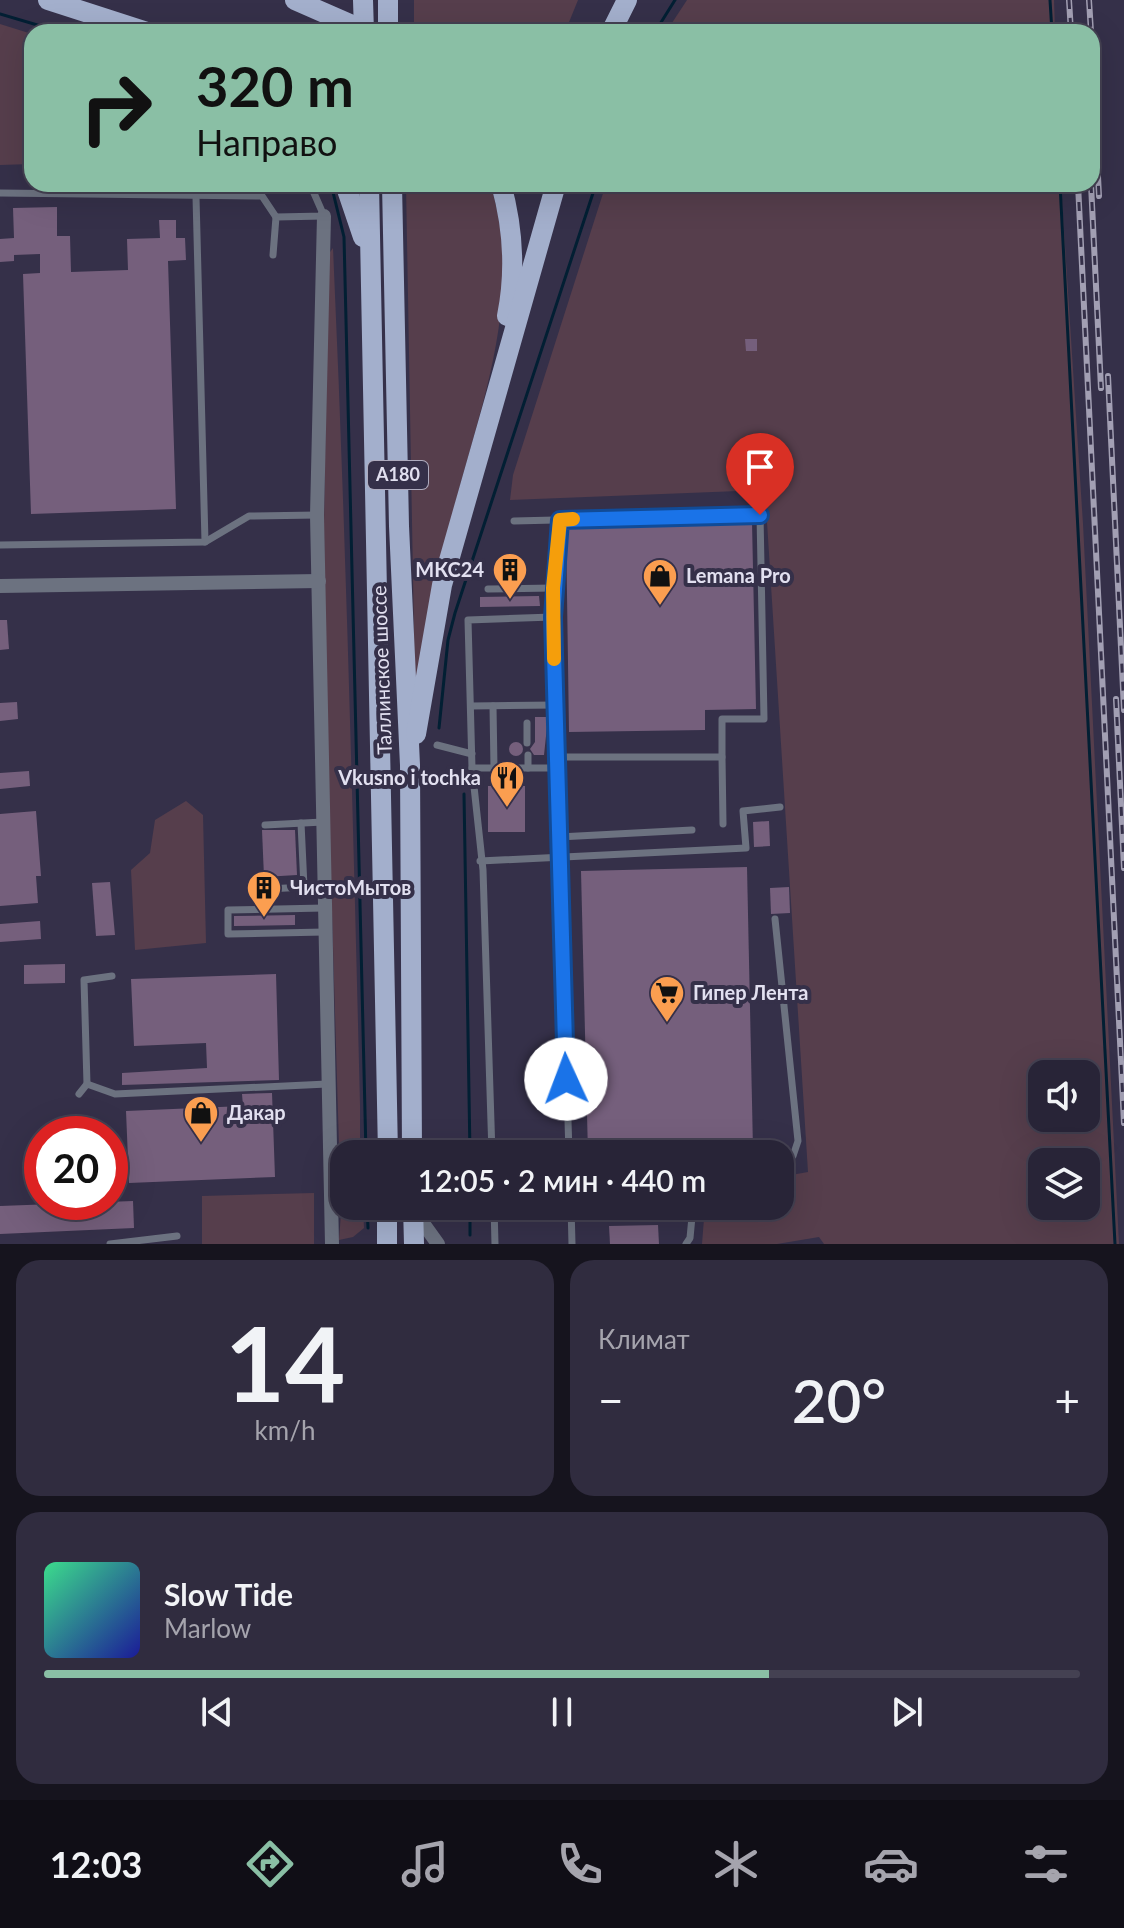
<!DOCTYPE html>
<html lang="ru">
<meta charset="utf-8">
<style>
body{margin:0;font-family:Lato,sans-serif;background:#302c3f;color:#f1f3f6;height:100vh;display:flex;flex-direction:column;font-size:30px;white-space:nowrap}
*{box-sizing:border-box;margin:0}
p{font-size:26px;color:#a5a4ad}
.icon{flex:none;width:44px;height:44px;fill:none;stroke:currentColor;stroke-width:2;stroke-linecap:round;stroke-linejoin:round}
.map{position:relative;height:1244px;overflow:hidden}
.side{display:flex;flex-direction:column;gap:16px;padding:16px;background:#16141e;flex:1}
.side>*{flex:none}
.hud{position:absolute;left:24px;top:24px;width:1076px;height:168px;border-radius:24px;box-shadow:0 8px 32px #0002,0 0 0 2px #444152;background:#8abfa5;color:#111;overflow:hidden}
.tools{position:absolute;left:1028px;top:1060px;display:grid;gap:16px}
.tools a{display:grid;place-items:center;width:72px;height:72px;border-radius:16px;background:#282437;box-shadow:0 8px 32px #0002,0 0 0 2px #444152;font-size:40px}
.speed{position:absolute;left:24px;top:1116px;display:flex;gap:16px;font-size:40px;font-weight:700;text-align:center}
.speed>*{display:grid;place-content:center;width:104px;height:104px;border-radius:50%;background:#282437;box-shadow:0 8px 32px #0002,0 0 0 2px #444152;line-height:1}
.speed .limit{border:12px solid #d22;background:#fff;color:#111}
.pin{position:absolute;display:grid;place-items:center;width:68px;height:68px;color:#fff;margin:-82px -34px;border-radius:50% 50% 50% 0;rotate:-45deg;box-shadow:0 0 8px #0007}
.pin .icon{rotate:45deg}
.me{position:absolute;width:88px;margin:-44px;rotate:358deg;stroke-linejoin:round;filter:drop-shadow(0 0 6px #0008)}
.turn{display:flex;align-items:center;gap:28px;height:168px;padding:0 40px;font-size:36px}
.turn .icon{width:104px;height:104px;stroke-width:2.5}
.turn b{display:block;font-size:56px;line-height:68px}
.big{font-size:60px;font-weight:600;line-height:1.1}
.side .widget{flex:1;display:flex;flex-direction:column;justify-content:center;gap:12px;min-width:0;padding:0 28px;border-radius:24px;background:#302c3f}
.side .dial{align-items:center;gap:0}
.dial b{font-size:104px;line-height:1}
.song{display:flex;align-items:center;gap:24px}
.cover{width:96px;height:96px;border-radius:12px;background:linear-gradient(135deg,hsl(150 70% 55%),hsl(240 70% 35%))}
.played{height:8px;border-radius:4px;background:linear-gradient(90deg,#8abfa5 70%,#444152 70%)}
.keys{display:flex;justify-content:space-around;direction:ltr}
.heat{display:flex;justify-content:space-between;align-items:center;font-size:44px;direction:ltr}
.side .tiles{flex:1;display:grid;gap:16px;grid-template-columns:1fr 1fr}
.widget:last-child{grid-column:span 2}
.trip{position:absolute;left:330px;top:1140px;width:464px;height:80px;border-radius:24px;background:#282437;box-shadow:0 8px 32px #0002,0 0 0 2px #444152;font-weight:600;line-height:80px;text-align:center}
.dock{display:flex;height:128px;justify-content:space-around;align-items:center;background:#100e16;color:#a5a4ad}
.dock .icon{width:56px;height:56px}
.dock .active{color:#8abfa5}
.dock b{font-size:36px;color:#f1f3f6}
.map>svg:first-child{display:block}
.green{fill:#563e4c;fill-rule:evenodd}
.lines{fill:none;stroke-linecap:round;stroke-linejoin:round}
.stream{stroke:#021f33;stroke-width:3}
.building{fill:#755f7c}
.service{stroke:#6c7280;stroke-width:7}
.minor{stroke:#6c7280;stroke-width:14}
.primary{stroke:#a3afcc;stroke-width:20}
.rail-casing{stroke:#a29fb3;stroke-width:6}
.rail{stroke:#353049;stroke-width:3;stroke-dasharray:9;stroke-linecap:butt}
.primary-bridge{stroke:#a3afcc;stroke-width:20}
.route-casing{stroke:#114b97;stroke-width:20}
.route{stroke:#1a73e8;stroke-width:14}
.slow{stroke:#f59e0b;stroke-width:14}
.labels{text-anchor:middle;stroke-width:8;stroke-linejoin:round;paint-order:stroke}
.shield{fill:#353049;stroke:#aeabbe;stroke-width:2}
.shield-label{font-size:18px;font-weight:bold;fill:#e2e0f0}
.poi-label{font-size:20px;font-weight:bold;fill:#e2e0f0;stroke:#353049;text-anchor:start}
.street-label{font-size:20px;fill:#e2e0f0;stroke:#353049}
</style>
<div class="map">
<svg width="1124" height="1244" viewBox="0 0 1124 1244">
<rect width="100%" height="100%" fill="#353049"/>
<g class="green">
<path d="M414,0H578L565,32H414Z"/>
<path d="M687,0H1054L1055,32H666Z"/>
<path d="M0,24L32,34V164L0,165Z"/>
<path d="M406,184H490C527,298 477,413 450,524C436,579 427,636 415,691Z"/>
<path d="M606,184H1061L1083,524L1119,1244H824L819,1237L777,1244H702L705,1206H780V1177L808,1172L765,490L510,500L513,475ZM1042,1074H1086V1118H1042ZM1042,1162H1086V1206H1042Z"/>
<path d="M333,248C346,534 353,820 360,1105V1154H344V1206H363L364,1228L353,1237L339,1240L341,1213L326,712L324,525L328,255Z"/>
<path d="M186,801L203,815L206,943L135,950L131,870L150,853L155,820Z"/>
<path d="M314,1193V1244H202V1196Z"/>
</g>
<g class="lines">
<g class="stream">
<path d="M1050,0L1052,32"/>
<path d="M0,14L61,32"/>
<path d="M655,32L675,0"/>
<path d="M331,184L344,237L366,1154"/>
<path d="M1060,184L1115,1244"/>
<path d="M439,728L448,640L455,613L596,184"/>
<path d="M464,794L470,1154"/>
<path d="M367,1206L368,1228"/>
<path d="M470,1206V1235"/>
</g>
</g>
<g class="building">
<path d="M57,207V236H70L71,272L128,270L127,239L160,238L159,220H176V238H185L186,260L168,261L176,509L31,514L23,274L40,273V254L14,255V261L0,262V239L14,238L13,208Z"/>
<path d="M745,339H757V351H746Z"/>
<path d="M752,522L756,709L705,710V730L569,732L566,526Z"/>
<path d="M539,596L540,606L480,607V597Z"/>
<path d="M0,620H7L9,649L0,650Z"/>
<path d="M17,702L18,719L0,721V703Z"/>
<path d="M535,717H548L544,755H534L530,749L535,742Z"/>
<circle cx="516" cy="749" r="7"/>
<path d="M29,771L30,786L0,789V773Z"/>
<rect x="488" y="786" width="37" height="46"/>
<path d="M36,811L41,876H36L38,903L0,906V814Z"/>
<path d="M769,821L770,846L754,847L753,822Z"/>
<path d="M262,830H295L297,875L264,877Z"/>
<path d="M747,867L753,1149L588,1154L581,871Z"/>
<path d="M110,882L115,935L96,936L92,883Z"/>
<path d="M789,887L790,913L771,914L770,888Z"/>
<path d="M295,915V925L234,926V916Z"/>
<path d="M40,921L41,939L0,942V924Z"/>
<path d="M65,964V983L24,984V965Z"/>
<path d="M276,974L279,1080L122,1085V1073L207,1068L206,1043L134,1046L131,979Z"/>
<path d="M272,1093L275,1177L129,1183L126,1111L243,1106L242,1094Z"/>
<path d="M133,1201L134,1228L0,1234V1206Z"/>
<path d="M658,1225L659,1244H610L609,1226Z"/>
</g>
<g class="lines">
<g class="service">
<path d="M0,193L262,196L276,217"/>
<path d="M196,197L205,542"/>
<path d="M273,255L276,217L324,216L310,184"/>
<path d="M560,520L553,617L569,1154"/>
<path d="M514,521L760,515L764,719H722V757"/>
<path d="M0,545L205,542L249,516L317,515"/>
<path d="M488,589L553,588"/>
<path d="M471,706L555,705"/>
<path d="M493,706L494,768"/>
<path d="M527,723V743"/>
<path d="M437,745L472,754"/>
<path d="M528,755V768"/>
<path d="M557,757H722L723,824"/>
<path d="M472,768H557"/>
<path d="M301,823L304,887"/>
<path d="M265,825L323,822"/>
<path d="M559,837L692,830"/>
<path d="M480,861L746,848L743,811L780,807"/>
<path d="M268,889L324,886"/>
<path d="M324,908L228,910V934L324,932"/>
<path d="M775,919L798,1141L793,1156L780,1168"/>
<path d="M87,1084L84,980L112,976"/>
<path d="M79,1094L87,1084L115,1094L327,1084"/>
<path d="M492,1154L483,870L472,768L468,620L553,617"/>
<path d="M494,1206L495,1244"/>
<path d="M571,1206L572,1244"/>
<path d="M110,1244L177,1236"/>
<path d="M686,1244L690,1238L693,1206"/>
</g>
<g class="minor">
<path d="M324,216L317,515L332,1244"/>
<path d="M0,586L319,581"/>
<path d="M415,1212L438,1244"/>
</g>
<g class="primary">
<path d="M48,0L147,32"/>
<path d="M363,0L364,32"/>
<path d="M388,0V32"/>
<path d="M611,32L627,0"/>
<path d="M345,184L363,237"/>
<path d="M369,184L388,1154"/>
<path d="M392,184L399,526L410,765L412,1154"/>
<path d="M501,184C513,227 516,271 507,316"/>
<path d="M416,734L442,585L556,184"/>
<path d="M413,1206L414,1244"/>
<path d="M387,1244V1206"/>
</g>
<defs>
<g id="rail">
<path d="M1069,0L1071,32"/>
<path d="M1089,0L1091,32"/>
<path d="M1092,60L1099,196"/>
<path d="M1078,184L1124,1123"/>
<path d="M1091,184L1101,388"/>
<path d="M1108,376L1124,710"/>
<path d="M1116,699L1124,868"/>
</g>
</defs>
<use href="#rail" class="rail-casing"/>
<use href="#rail" class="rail"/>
<path class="primary-bridge" d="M295,0L368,32"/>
</g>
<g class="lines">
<defs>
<path id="route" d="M566,1079L553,617L560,520L760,515"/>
</defs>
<use href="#route" class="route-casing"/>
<use href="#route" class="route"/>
<path class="slow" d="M554,659L553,588L560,520L573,519"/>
</g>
<defs>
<symbol id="building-pin" viewBox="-11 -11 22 30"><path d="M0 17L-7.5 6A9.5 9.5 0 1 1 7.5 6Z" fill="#fb9e50" stroke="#353049"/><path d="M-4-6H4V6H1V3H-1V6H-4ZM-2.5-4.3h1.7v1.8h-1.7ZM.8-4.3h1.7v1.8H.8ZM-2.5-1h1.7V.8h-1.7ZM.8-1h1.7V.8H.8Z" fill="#111"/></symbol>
<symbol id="shop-pin" viewBox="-11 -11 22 30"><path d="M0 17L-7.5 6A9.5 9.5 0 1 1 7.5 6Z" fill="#fb9e50" stroke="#353049"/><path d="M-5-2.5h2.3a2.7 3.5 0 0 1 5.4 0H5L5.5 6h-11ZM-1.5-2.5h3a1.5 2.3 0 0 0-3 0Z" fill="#111"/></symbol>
<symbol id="restaurant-pin" viewBox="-11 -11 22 30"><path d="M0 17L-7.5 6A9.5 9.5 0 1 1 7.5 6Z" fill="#fb9e50" stroke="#353049"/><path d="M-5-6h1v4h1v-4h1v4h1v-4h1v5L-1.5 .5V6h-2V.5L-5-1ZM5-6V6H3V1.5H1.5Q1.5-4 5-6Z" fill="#111"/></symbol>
<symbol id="supermarket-pin" viewBox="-11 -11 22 30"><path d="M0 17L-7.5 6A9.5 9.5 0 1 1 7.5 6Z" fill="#fb9e50" stroke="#353049"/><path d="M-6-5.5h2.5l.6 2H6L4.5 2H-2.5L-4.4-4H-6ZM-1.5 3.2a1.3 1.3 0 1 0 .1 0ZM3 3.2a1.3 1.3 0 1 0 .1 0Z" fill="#111"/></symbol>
</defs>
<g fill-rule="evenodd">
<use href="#building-pin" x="490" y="550" width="40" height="54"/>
<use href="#shop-pin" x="640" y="556" width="40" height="54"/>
<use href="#restaurant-pin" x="487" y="758" width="40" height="54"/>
<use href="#building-pin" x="244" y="868" width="40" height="54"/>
<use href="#supermarket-pin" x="647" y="973" width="40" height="54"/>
<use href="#shop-pin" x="181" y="1093" width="40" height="54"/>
</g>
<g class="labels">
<rect class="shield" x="368" y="461" width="60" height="28" rx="6"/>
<g class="shield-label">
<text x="398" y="481">A180</text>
</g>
<g class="poi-label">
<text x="484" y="577" text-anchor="end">МКС24</text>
<text x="686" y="583">Lemana Pro</text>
<text x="481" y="785" text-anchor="end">Vkusno i tochka</text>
<text x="290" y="895">ЧистоМытов</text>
<text x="693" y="1000">Гипер Лента</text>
<text x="227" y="1120">Дакар</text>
</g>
<g class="street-label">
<text transform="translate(382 670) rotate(-92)" y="7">Таллинское шоссе</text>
</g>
</g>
</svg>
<div class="tools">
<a><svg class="icon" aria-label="sound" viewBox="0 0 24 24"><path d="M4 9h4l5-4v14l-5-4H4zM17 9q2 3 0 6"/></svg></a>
<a><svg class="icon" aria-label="layers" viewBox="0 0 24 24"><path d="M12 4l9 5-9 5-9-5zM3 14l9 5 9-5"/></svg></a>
</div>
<div class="speed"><div class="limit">20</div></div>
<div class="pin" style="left:760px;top:515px;background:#d93025"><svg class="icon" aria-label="arrive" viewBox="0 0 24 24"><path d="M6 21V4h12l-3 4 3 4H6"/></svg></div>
<svg class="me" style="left:566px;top:1079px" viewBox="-20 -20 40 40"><circle r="19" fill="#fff"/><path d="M0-13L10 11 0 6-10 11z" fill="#1a73e8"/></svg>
<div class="trip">12:05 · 2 мин · 440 m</div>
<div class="hud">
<div class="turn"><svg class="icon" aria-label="right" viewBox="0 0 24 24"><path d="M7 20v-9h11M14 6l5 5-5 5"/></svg><div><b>320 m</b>Направо</div></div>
</div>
</div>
<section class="side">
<div class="tiles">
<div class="widget dial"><b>14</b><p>km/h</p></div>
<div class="widget"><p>Климат</p>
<div class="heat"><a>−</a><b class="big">20°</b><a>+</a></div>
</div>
<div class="widget">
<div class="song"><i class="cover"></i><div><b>Slow Tide</b><p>Marlow</p></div></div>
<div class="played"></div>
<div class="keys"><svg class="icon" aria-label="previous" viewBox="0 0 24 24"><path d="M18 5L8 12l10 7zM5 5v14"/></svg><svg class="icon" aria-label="pause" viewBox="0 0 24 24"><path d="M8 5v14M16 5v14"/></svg><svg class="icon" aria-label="next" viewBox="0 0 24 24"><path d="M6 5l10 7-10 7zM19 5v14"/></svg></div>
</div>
</div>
</section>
<nav class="dock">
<b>12:03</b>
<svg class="icon active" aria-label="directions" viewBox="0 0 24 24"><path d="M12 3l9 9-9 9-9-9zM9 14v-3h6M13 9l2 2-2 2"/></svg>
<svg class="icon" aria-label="music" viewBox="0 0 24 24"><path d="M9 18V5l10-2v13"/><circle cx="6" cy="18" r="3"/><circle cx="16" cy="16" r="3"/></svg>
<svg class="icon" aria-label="phone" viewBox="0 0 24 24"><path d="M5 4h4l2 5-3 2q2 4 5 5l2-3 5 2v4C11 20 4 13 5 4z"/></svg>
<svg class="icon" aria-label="climate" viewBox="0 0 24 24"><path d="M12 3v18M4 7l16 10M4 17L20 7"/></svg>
<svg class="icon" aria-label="car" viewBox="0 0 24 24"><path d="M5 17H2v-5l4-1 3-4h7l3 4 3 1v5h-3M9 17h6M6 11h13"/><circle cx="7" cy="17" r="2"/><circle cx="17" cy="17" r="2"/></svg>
<svg class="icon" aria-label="filters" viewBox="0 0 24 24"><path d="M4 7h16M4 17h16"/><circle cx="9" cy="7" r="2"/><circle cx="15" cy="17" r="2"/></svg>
</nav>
